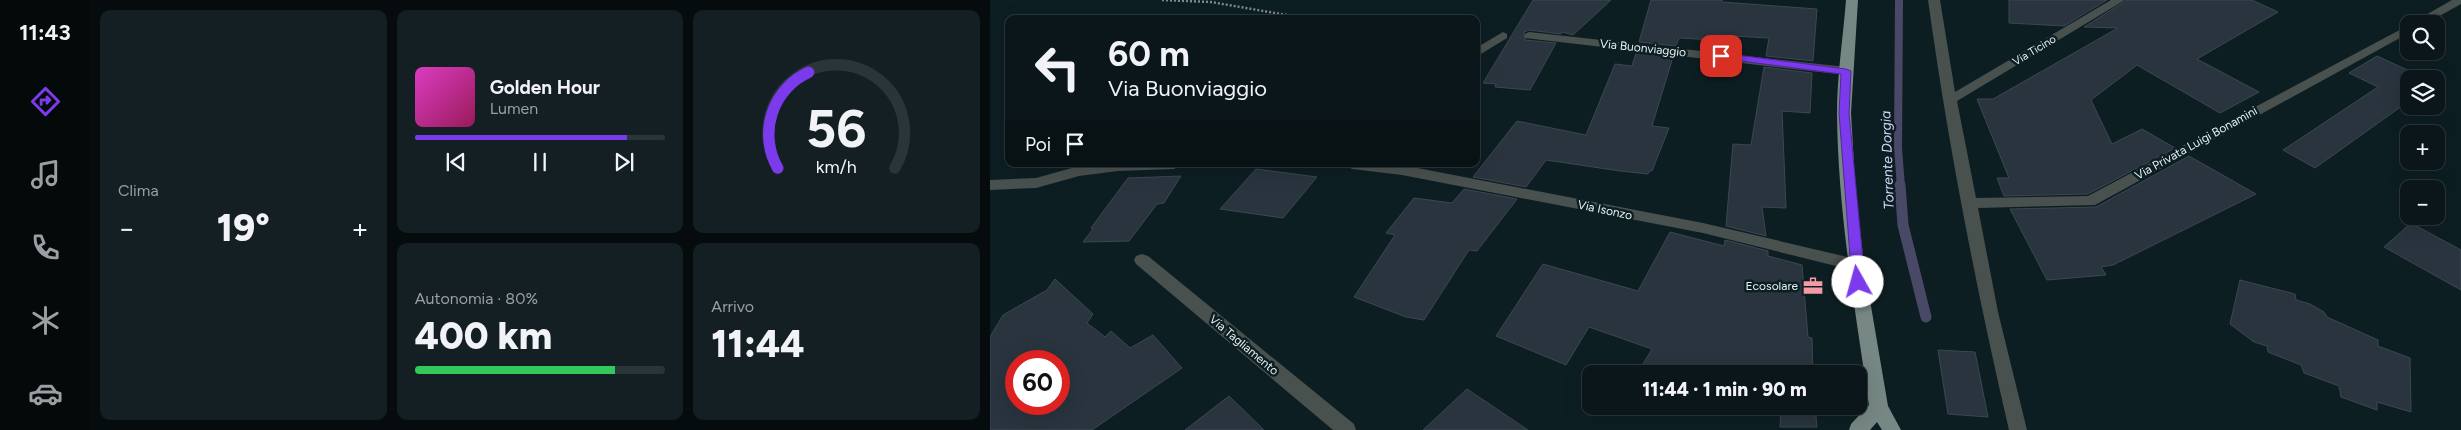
<!DOCTYPE html>
<html lang="it">
<meta charset="utf-8">
<style>
body{margin:0;font-family:Figtree,sans-serif;background:#131f23;color:#f1f3f6;height:100vh;display:flex;flex-direction:column;font-size:19px;white-space:nowrap}
*{box-sizing:border-box;margin:0}
p{font-size:16px;color:#999fa2}
.icon{flex:none;width:28px;height:28px;fill:none;stroke:currentColor;stroke-width:2;stroke-linecap:round;stroke-linejoin:round}
.map{position:relative;flex:1;overflow:hidden}
.details{display:flex;flex-direction:column;gap:10px;padding:10px;background:#060c0e;width:900px}
.details>*{flex:none}
.banner{position:absolute;left:15px;top:15px;width:475px;height:152px;border-radius:10px;box-shadow:0 5px 20px #0002,0 0 0 1px #2a3539;background:#0a161a;color:#f1f3f6;overflow:hidden}
.buttons{position:absolute;left:1410px;top:15px;display:grid;gap:10px}
.buttons a{display:grid;place-items:center;width:45px;height:45px;border-radius:10px;background:#0a161a;box-shadow:0 5px 20px #0002,0 0 0 1px #2a3539;font-size:25px}
.speed{position:absolute;left:15px;top:350px;display:flex;gap:10px;font-size:25px;font-weight:700;text-align:center}
.speed>*{display:grid;place-content:center;width:65px;height:65px;border-radius:50%;background:#0a161a;box-shadow:0 5px 20px #0002,0 0 0 1px #2a3539;line-height:1}
.speed .limit{border:8px solid #d22;background:#fff;color:#111}
.pin{position:absolute;display:grid;place-items:center;width:42px;height:42px;color:#fff;margin:-21px;border-radius:10px;box-shadow:0 2px 8px #0006}
.me{position:absolute;width:55px;margin:-28px;rotate:353deg;stroke-linejoin:round;filter:drop-shadow(0 0 4px #0008)}
.turn{display:flex;align-items:center;gap:18px;height:105px;padding:0 20px;font-size:22px}
.turn .icon{width:65px;height:65px;stroke-width:2.5}
.turn b{display:block;font-size:35px;line-height:42px}
.then{display:flex;align-items:center;height:48px;padding:0 20px;background:#0003;gap:10px;font-size:19px}
.big{font-size:38px;font-weight:800;line-height:1.1}
.details .tile{flex:1;display:flex;flex-direction:column;justify-content:center;gap:8px;min-width:0;padding:0 18px;border-radius:10px;background:#131f23}
.details .dial{align-items:center;gap:0}
.dial svg{height:130px;overflow:visible;fill:none;stroke:#2a3539;stroke-width:7;stroke-linecap:round;text-anchor:middle}
.dial text{fill:#f1f3f6;stroke:none}
.song{display:flex;align-items:center;gap:15px}
.cover{width:60px;height:60px;border-radius:8px;background:linear-gradient(135deg,hsl(310 70% 55%),hsl(330 70% 35%))}
.played{height:5px;border-radius:2px;background:linear-gradient(90deg,#7c3aed 85%,#2a3539 85%)}
.keys{display:flex;justify-content:space-around;direction:ltr}
.heat{display:flex;justify-content:space-between;align-items:center;font-size:28px;direction:ltr}
.charge{height:8px;border-radius:4px;background:linear-gradient(90deg,#34c759 80%,#2a3539 0)}
.details .tiles{flex:1;display:grid;gap:10px;grid-template-columns:repeat(3,1fr)}
.tile:first-child{grid-row:span 2}
.trip{position:absolute;left:592px;top:365px;width:285px;height:50px;border-radius:10px;background:#0a161a;box-shadow:0 5px 20px #0002,0 0 0 1px #2a3539;font-weight:800;line-height:50px;text-align:center}
main{display:flex;flex:1;min-height:0}
.dock{display:flex;flex-direction:column;width:90px;justify-content:space-around;align-items:center;background:#04090a;color:#999fa2}
.dock .icon{width:35px;height:35px}
.dock .active{color:#7c3aed}
.dock b{font-size:22px;color:#f1f3f6}
.map>svg:first-child{display:block}
.lines{fill:none;stroke-linecap:round;stroke-linejoin:round}
.stream-far1{stroke:#494967;stroke-width:8}
.stream{stroke:#494967;stroke-width:11}
.building{fill:#29343e;stroke:#3b4752;fill-rule:evenodd}
.path{stroke:#7c8a8d;stroke-width:2.5;stroke-dasharray:2 2;stroke-linecap:butt}
.service{fill:#49514f;fill-rule:evenodd}
.minor{fill:#49514f;fill-rule:evenodd}
.primary{fill:#768784;fill-rule:evenodd}
.route{fill:#7c3aed;stroke:#51269a}
.labels{text-anchor:middle;stroke-width:5;stroke-linejoin:round;paint-order:stroke}
.far-street-label{font-size:11px;fill:#e6f1f3;stroke:#0d1e22}
.street-label{font-size:12px;fill:#e6f1f3;stroke:#0d1e22}
.poi-label{font-size:12px;fill:#e6f1f3;stroke:#0d1e22;text-anchor:end}
.water-label{font-size:14px;font-style:italic;fill:#d1d7f8;stroke:#0d1e22}
</style>
<main>
<nav class="dock">
<b>11:43</b>
<svg class="icon active" aria-label="directions" viewBox="0 0 24 24"><path d="M12 3l9 9-9 9-9-9zM9 14v-3h6M13 9l2 2-2 2"/></svg>
<svg class="icon" aria-label="music" viewBox="0 0 24 24"><path d="M9 18V5l10-2v13"/><circle cx="6" cy="18" r="3"/><circle cx="16" cy="16" r="3"/></svg>
<svg class="icon" aria-label="phone" viewBox="0 0 24 24"><path d="M5 4h4l2 5-3 2q2 4 5 5l2-3 5 2v4C11 20 4 13 5 4z"/></svg>
<svg class="icon" aria-label="climate" viewBox="0 0 24 24"><path d="M12 3v18M4 7l16 10M4 17L20 7"/></svg>
<svg class="icon" aria-label="car" viewBox="0 0 24 24"><path d="M5 17H2v-5l4-1 3-4h7l3 4 3 1v5h-3M9 17h6M6 11h13"/><circle cx="7" cy="17" r="2"/><circle cx="17" cy="17" r="2"/></svg>
</nav>
<section class="details">
<div class="tiles">
<div class="tile"><p>Clima</p>
<div class="heat"><a>−</a><b class="big">19°</b><a>+</a></div>
</div>
<div class="tile">
<div class="song"><i class="cover"></i><div><b>Golden Hour</b><p>Lumen</p></div></div>
<div class="played"></div>
<div class="keys"><svg class="icon" aria-label="previous" viewBox="0 0 24 24"><path d="M18 5L8 12l10 7zM5 5v14"/></svg><svg class="icon" aria-label="pause" viewBox="0 0 24 24"><path d="M8 5v14M16 5v14"/></svg><svg class="icon" aria-label="next" viewBox="0 0 24 24"><path d="M6 5l10 7-10 7zM19 5v14"/></svg></div>
</div>
<div class="tile dial"><svg viewBox="0 0 100 80">
<path d="M14 69A42 42 0 1 1 86 69"/>
<path d="M14 69A42 42 0 0 1 33 10" stroke="#7c3aed"/>
<text x="50" y="56" font-size="32" font-weight="700">56</text>
<text x="50" y="72" font-size="11">km/h</text>
</svg></div>
<div class="tile"><p>Autonomia · 80%</p><b class="big">400 km</b><div class="charge"></div></div>
<div class="tile"><p>Arrivo</p><b class="big">11:44</b></div>
</div>
</section>
<div class="map">
<svg width="1471" height="430" viewBox="0 0 1471 430">
<rect width="100%" height="100%" fill="#0d1e22"/>
<g class="lines">
<path class="stream-far1" d="M909,0L908,148L911,187"/>
<path class="stream" d="M910,185L913,225L936,317"/>
</g>
<g class="building">
<path d="M543,0H621L583,35L572,32L571,34L539,30L534,32L535,40L566,43L540,90L505,87L506,84L493,83Z"/>
<path d="M661,0H732V2L827,9L823,61L776,56L779,38L725,35L724,40L689,38L686,46L649,42Z"/>
<path d="M1019,0H1117L1074,26L1019,23Z"/>
<path d="M1137,0H1262L1288,12L1207,59L1269,92L1230,113L1147,65L1101,100L1122,144L1152,129L1185,148L1098,194L1014,196L1007,178H1019L987,99H1003L1128,28L1094,27Z"/>
<path d="M646,53L683,57L662,126L679,128L662,171H659L658,174L630,171L556,160L536,187L483,177L527,121L596,135L625,64L642,66Z"/>
<path d="M1387,56L1437,79H1419V101L1325,168L1293,150L1388,87L1359,73Z"/>
<path d="M774,67L822,73L820,113L792,111L796,208L772,207L776,236L736,226L743,144L761,145Z"/>
<path d="M1199,156L1266,194L1123,265L1111,267L1116,275L1057,280L1020,209L1106,207Z"/>
<path d="M266,169L327,177L293,218L230,209Z"/>
<path d="M191,176L174,203L167,204L139,241L93,242L103,229L101,228L138,178Z"/>
<path d="M474,189L527,199L487,251L479,250L434,320L416,317L364,297L405,235L396,233L424,198L462,203Z"/>
<path d="M1421,223L1471,250V290L1394,247Z"/>
<path d="M680,232L734,246L735,240L778,251V256L812,265L818,337L822,338L823,374H743L724,368L721,374H647L662,349L599,327L576,365L506,336L553,264L648,291Z"/>
<path d="M65,279L103,314L97,323L115,337L121,331L140,348L163,335L192,368L102,430H0V337L13,315L57,290ZM26,361H69V404H26Z"/>
<path d="M1250,280L1305,294L1306,300L1320,304L1334,312L1337,317L1388,340V346L1420,358L1421,412L1387,402V410L1351,397L1349,386L1314,373L1311,365L1278,352L1277,346L1264,342L1240,324Z"/>
<path d="M948,350L985,352L998,417L958,414Z"/>
<path d="M477,389L538,430H433Z"/>
<path d="M239,396L274,430H195Z"/>
<path d="M791,406H825L827,427H790Z"/>
</g>
<g class="lines">
<path class="path" d="M172,0L221,2L314,18L312,19"/>
<g class="service">
<path d="M513,32L517,34V38L486,57V48Z"/>
<path d="M539,32L856,67L862,71L856,75L535,38V34Z"/>
</g>
<g class="minor">
<path d="M938,0H950L965,92L1121,0H1135L967,101L986,198L1098,196L1419,25V33L1105,205L988,208L1008,312L1037,430H1019C986,288 958,144 938,0Z"/>
<path d="M1462,0H1471V4L1435,24H1420Z"/>
<path d="M109,164H191L184,169L128,171L89,176L46,188L0,190V180L46,178L89,166Z"/>
<path d="M355,164L412,165L713,223L866,259L872,261L874,265L872,269L866,271L713,233L412,175L362,169Z"/>
<path d="M152,254L158,256L364,424L366,430H343L146,264L144,260L146,256Z"/>
</g>
<path class="primary" d="M856,0H868L861,113L865,182L874,265L898,406L911,430H892L887,422L880,430H859L861,424L879,405C865,309 848,212 847,114C847,76 853,38 856,0Z"/>
</g>
<path class="route" d="M731,53L856,69L861,71L859,113L875,282L873,285L868,286L862,282L849,113L851,74L728,58L727,56Z"/>
<defs>
<symbol id="office-bare" viewBox="-9 -9 18 18"><path d="M-6-3h4V-5.5h4V-3h4V5H-6ZM-1-4.5V-3h2v-1.5ZM-6 0V1H6V0Z" fill="#f49aa5" stroke="#0d1e22" stroke-width="2.5" paint-order="stroke"/></symbol>
</defs>
<g fill-rule="evenodd">
<use href="#office-bare" x="809" y="272" width="28" height="28"/>
</g>
<g class="labels">
<g class="far-street-label">
<text transform="translate(1044 50) rotate(-31)" y="4">Via Ticino</text>
</g>
<g class="street-label">
<text transform="translate(653 48) rotate(6)" y="4">Via Buonviaggio</text>
<text transform="translate(1206 143) rotate(-29)" y="4">Via Privata Luigi Bonamini</text>
<text transform="translate(615 210) rotate(12)" y="4">Via Isonzo</text>
<text transform="translate(254 345) rotate(40)" y="4">Via Tagliamento</text>
</g>
<g class="poi-label">
<text x="808" y="290">Ecosolare</text>
</g>
<g class="water-label">
<text transform="translate(897 160) rotate(-92)" y="5">Torrente Dorgia</text>
</g>
</g>
</svg>
<div class="buttons">
<a><svg class="icon" aria-label="search" viewBox="0 0 24 24"><circle cx="10" cy="10" r="6"/><path d="M15 15l6 6"/></svg></a>
<a><svg class="icon" aria-label="layers" viewBox="0 0 24 24"><path d="M12 4l9 5-9 5-9-5zM3 14l9 5 9-5"/></svg></a>
<a>+</a>
<a>−</a>
</div>
<div class="speed"><div class="limit">60</div></div>
<div class="pin" style="left:731px;top:56px;background:#d93025"><svg class="icon" aria-label="arrive" viewBox="0 0 24 24"><path d="M6 21V4h12l-3 4 3 4H6"/></svg></div>
<svg class="me" style="left:868px;top:282px" viewBox="-20 -20 40 40"><circle r="19" fill="#fff"/><path d="M0-13L10 11 0 6-10 11z" fill="#7c3aed"/></svg>
<div class="trip">11:44 · 1 min · 90 m</div>
<div class="banner">
<div class="turn"><svg class="icon" aria-label="left" viewBox="0 0 24 24"><path d="M17 20v-9H6M10 6l-5 5 5 5"/></svg><div><b>60 m</b>Via Buonviaggio</div></div>
<div class="then">Poi<svg class="icon" aria-label="arrive" viewBox="0 0 24 24"><path d="M6 21V4h12l-3 4 3 4H6"/></svg></div>
</div>
</div>
</main>
